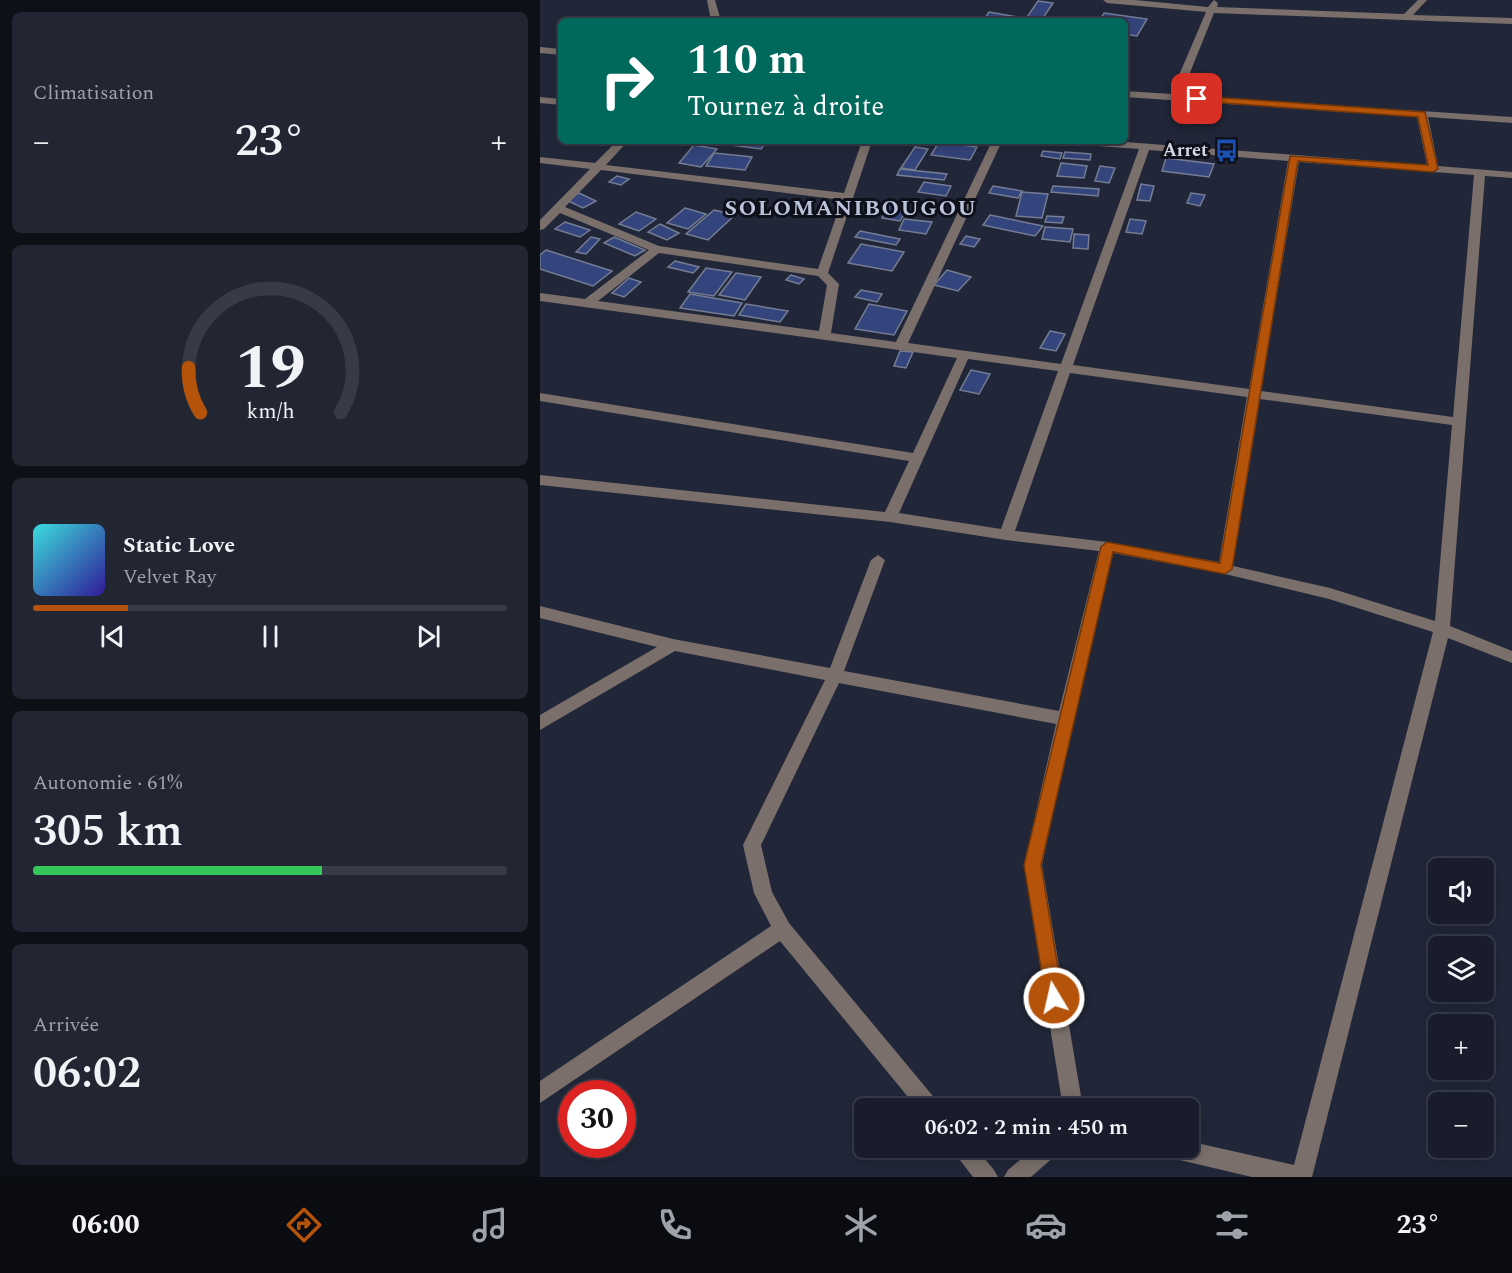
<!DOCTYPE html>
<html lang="fr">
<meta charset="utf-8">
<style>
body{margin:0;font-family:Spectral,serif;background:#222633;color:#f1f3f6;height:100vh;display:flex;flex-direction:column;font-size:22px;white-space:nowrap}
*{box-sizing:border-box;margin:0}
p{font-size:20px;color:#9fa2a9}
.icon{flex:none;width:33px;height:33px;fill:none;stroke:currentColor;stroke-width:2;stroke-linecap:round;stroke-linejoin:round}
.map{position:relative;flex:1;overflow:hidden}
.drawer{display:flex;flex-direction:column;gap:12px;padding:12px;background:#0e1018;width:540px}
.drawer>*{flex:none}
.guide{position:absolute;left:18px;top:18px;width:570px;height:126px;border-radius:9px;box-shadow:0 3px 15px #0003,0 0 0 2px #373b47;background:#00695c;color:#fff;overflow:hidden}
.buttons{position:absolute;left:888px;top:858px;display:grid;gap:12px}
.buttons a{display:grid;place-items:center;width:66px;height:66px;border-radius:9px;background:#191d2b;box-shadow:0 3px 15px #0003,0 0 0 2px #373b47;font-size:30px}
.speed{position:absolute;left:18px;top:1080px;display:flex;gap:12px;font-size:30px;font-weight:700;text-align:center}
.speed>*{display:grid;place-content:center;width:78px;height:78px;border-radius:50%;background:#191d2b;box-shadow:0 3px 15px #0003,0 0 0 2px #373b47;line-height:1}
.speed .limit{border:9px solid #d22;background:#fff;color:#111}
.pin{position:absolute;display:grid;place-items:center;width:51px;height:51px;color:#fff;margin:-26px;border-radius:12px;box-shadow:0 3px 9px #0006}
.me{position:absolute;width:66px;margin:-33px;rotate:351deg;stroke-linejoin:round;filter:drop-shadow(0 0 4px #0008)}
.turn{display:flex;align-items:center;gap:21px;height:126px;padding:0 30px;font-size:27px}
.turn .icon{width:78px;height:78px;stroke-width:2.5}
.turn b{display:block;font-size:42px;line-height:51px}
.big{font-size:45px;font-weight:600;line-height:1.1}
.drawer .card{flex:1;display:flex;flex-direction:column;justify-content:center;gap:9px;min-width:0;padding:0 21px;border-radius:9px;background:#222633}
.drawer .dial{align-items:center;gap:0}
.dial svg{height:156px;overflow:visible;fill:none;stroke:#373b47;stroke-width:7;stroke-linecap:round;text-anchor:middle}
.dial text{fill:#f1f3f6;stroke:none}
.song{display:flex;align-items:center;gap:18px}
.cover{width:72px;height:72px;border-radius:9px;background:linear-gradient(135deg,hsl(180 70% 55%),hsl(250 70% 35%))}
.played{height:6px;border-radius:3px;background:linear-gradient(90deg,#b45309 20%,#373b47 20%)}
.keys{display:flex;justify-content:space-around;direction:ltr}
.heat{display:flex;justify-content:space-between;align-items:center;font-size:33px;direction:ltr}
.charge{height:9px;border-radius:4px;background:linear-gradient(90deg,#34c759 61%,#373b47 0)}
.trip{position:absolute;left:314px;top:1098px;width:345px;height:60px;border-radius:9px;background:#191d2b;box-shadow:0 3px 15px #0003,0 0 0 2px #373b47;font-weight:600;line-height:60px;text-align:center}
.menu{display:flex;height:96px;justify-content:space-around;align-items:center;background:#0a0c11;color:#9fa2a9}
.menu .icon{width:42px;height:42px}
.menu .on{color:#b45309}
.menu b{font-size:27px;color:#f1f3f6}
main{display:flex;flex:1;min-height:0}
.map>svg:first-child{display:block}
.building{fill:#34447c;stroke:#757d93;stroke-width:1.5}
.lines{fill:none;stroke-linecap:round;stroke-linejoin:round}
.minor{fill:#7a6f6a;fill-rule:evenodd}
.route{fill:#b45309;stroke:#753606;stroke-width:1.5}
.labels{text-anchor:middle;stroke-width:6;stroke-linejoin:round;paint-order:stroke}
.far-poi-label{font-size:18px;font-weight:bold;fill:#d2d7e3;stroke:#0e1019;text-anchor:end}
.far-district-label{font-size:22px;font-weight:bold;letter-spacing:1.5px;fill:#bbc3db;stroke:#0e1019}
</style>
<main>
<section class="drawer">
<div class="card"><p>Climatisation</p>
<div class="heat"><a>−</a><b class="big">23°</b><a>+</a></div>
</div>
<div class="card dial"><svg viewBox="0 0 100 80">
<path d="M14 69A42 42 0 1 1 86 69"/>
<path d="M14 69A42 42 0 0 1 8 46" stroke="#b45309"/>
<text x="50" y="56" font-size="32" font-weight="700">19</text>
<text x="50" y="72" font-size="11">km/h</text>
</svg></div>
<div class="card">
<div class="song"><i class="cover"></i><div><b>Static Love</b><p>Velvet Ray</p></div></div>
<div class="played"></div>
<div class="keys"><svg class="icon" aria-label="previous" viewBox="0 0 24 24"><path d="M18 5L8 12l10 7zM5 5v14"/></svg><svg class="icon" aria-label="pause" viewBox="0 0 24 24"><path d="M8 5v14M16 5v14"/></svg><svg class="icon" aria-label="next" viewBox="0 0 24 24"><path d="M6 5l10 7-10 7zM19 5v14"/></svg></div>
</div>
<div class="card"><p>Autonomie · 61%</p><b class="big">305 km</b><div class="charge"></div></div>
<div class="card"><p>Arrivée</p><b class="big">06:02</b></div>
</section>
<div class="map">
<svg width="972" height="1177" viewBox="0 0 972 1177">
<rect width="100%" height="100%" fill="#212739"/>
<g class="building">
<path d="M498,1L513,3L501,21L485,20Z"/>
<path d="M449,12L483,18L481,21H443Z"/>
<path d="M564,13L607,19L597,36L585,34V21H559Z"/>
<path d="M160,141H227L221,149Z"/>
<path d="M399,142L437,147L430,160L391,155Z"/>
<path d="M154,145L177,149L161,167L139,163Z"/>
<path d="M375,147L388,149L375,170L361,168Z"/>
<path d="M503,151L522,153L520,159L501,156Z"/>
<path d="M525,152L551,154L550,160L523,158Z"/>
<path d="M174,153L212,157L205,170L166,166Z"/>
<path d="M626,158L674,164L669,177L622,171Z"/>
<path d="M521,163L547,166L544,178L517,176Z"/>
<path d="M560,166L575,168L569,183L555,181Z"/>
<path d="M360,169L407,174L404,180L357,175Z"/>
<path d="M77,176L89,179L81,185L69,182Z"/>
<path d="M384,182L411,186L406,196L378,192Z"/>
<path d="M601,184L614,186L610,201L597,200Z"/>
<path d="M453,186L482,191L478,198L449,193Z"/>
<path d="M513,186L559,189L558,196L511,192Z"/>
<path d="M482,192L508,194L502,218L476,216Z"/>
<path d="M39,193L56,201L43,208L26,200Z"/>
<path d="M651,193L665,195L660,206L647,203Z"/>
<path d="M350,204L368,207L360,221L342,218Z"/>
<path d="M145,208L166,214L148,229L127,223Z"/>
<path d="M174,210L195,215L168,240L146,234Z"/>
<path d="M96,212L116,219L99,231L79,224Z"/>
<path d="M450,215L503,226L495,236L443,225Z"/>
<path d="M507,216L524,217L522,223L505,222Z"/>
<path d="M364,219L392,222L386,234L359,230Z"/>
<path d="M590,219L606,221L602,234L586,232Z"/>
<path d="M25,222L50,230L40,237L15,229Z"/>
<path d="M120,224L139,233L127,240L108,232Z"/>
<path d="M505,227L533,229L530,242L502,239Z"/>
<path d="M320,231L360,239L356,245L315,237Z"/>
<path d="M534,234L549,235L548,249L533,248Z"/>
<path d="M426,236L440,239L434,247L420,244Z"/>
<path d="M51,237L60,239L46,254L36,252Z"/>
<path d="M74,237L105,250L95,256L64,243Z"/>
<path d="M321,244L364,252L352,271L308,263Z"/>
<path d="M6,250L72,271L53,286L0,269V255Z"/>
<path d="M135,261L159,267L153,273L128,267Z"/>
<path d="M166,268L192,272L174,296L148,292Z"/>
<path d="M407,270L431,277L418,291L394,285Z"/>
<path d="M196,273L221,277L205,300L179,295Z"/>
<path d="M251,275L264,279L259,284L246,280Z"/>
<path d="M89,278L101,282L84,297L72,293Z"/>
<path d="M321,290L342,294L337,302L315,297Z"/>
<path d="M150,294L202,303L194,316L140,308Z"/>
<path d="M206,304L248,311L240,322L199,315Z"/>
<path d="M329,304L367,311L354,335L315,329Z"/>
<path d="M510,331L525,334L516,351L500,348Z"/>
<path d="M360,351L373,352L366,368L354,366Z"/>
<path d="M431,370L450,374L439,394L420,390Z"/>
</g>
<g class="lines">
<g class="minor">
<path d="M167,0H175L181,21H171Z"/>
<path d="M563,0H595L668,7L674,0L678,3L677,7L864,14L878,0H887L873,15L972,18V24L674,13L641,95L972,117V123L888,117L898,166L972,172V178L945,176L910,626L972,651V663L908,638L772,1177H712L631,1158L624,1155L621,1148H648V1141L754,1165L893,632L789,599L685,574L573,553L533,719L502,865L543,1108H523L484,865L516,724L299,683L221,845L232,892L249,923L397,1101L400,1108H377L240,941L0,1103V1081L231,926L214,893L203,845L285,680L135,651L0,730V715L117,647L0,618V606L133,639L290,668L331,560L338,555L345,560L304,671L519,711L559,551L466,540L350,522L0,485V475L345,512L369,461L0,401V393L373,453L417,358L0,301V293L45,299L109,250L20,213L4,229L0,230V220L50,169L0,163V157L55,163L77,141H88L66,165L304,193L322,141H332L288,273L299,284L291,333L356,342L452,141H462L368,343L521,364L599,149L531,144L526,141H572L887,165L877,117L585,97V91L631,94L666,12L567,3ZM609,150L748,161L709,389L533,365ZM759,162L934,175L913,417L721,391ZM61,170L302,200L278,269L119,246L25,207ZM119,253L278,276L287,285L279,331L58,301ZM428,359L518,371L461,529L359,513ZM530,373L707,397L679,562L567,542L475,531ZM720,399L912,425L895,621L790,588L693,566Z"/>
<path d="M0,47L21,49V55L0,53Z"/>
<path d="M0,97L21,99V105L0,103Z"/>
<path d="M413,1148H436L454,1170L458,1177H433L416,1155Z"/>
<path d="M494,1148H519L516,1155L491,1177H464L468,1170Z"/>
</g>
</g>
<path class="route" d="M657,96L885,112L898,169L893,172L758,161L692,569L685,574L573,552L501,865L523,998L521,1004L514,1006L508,1004L506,998L484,865L561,547L567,542L680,563L750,156L888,165L878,117L654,101L653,99Z"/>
<defs>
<symbol id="bus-bare" viewBox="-9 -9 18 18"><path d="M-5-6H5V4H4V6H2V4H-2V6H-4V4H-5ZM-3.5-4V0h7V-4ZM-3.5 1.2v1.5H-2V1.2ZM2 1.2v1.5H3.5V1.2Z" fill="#1a4fb4" stroke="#0e1019" stroke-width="2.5" paint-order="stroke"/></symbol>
</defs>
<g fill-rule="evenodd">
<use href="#bus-bare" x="670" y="134" width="33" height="33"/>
</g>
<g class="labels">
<g class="far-poi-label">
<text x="668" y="156">Arret</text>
</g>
<g class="far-district-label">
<text x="311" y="215">SOLOMANIBOUGOU</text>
</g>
</g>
</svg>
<div class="buttons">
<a><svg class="icon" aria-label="sound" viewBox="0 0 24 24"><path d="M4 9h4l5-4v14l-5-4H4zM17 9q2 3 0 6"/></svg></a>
<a><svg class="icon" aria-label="layers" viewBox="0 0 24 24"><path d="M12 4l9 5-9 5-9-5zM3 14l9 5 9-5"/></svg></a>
<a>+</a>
<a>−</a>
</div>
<div class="speed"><div class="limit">30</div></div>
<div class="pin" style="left:657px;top:99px;background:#d93025"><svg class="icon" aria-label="arrive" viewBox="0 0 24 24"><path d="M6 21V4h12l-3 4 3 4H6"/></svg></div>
<svg class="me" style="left:514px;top:998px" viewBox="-20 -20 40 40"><circle r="17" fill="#b45309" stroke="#fff" stroke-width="3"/><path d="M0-11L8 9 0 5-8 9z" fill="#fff"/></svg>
<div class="trip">06:02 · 2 min · 450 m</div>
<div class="guide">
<div class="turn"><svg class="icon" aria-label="right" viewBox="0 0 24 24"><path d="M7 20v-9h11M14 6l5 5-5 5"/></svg><div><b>110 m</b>Tournez à droite</div></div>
</div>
</div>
</main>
<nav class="menu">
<b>06:00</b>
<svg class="icon on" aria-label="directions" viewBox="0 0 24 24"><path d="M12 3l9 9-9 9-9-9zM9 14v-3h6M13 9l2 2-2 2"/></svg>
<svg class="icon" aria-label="music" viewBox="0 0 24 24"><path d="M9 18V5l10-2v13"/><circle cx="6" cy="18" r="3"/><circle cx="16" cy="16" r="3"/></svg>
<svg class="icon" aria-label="phone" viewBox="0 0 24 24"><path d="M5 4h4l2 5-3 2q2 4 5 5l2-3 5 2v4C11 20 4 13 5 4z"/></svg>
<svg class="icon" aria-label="climate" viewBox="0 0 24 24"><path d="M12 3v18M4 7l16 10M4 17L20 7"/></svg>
<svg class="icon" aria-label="car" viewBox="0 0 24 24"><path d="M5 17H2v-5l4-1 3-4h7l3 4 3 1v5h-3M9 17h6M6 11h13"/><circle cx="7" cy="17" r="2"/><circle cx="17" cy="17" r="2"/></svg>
<svg class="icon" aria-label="filters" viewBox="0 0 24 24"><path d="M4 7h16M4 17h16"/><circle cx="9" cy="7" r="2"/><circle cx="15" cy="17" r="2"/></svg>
<b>23°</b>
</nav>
